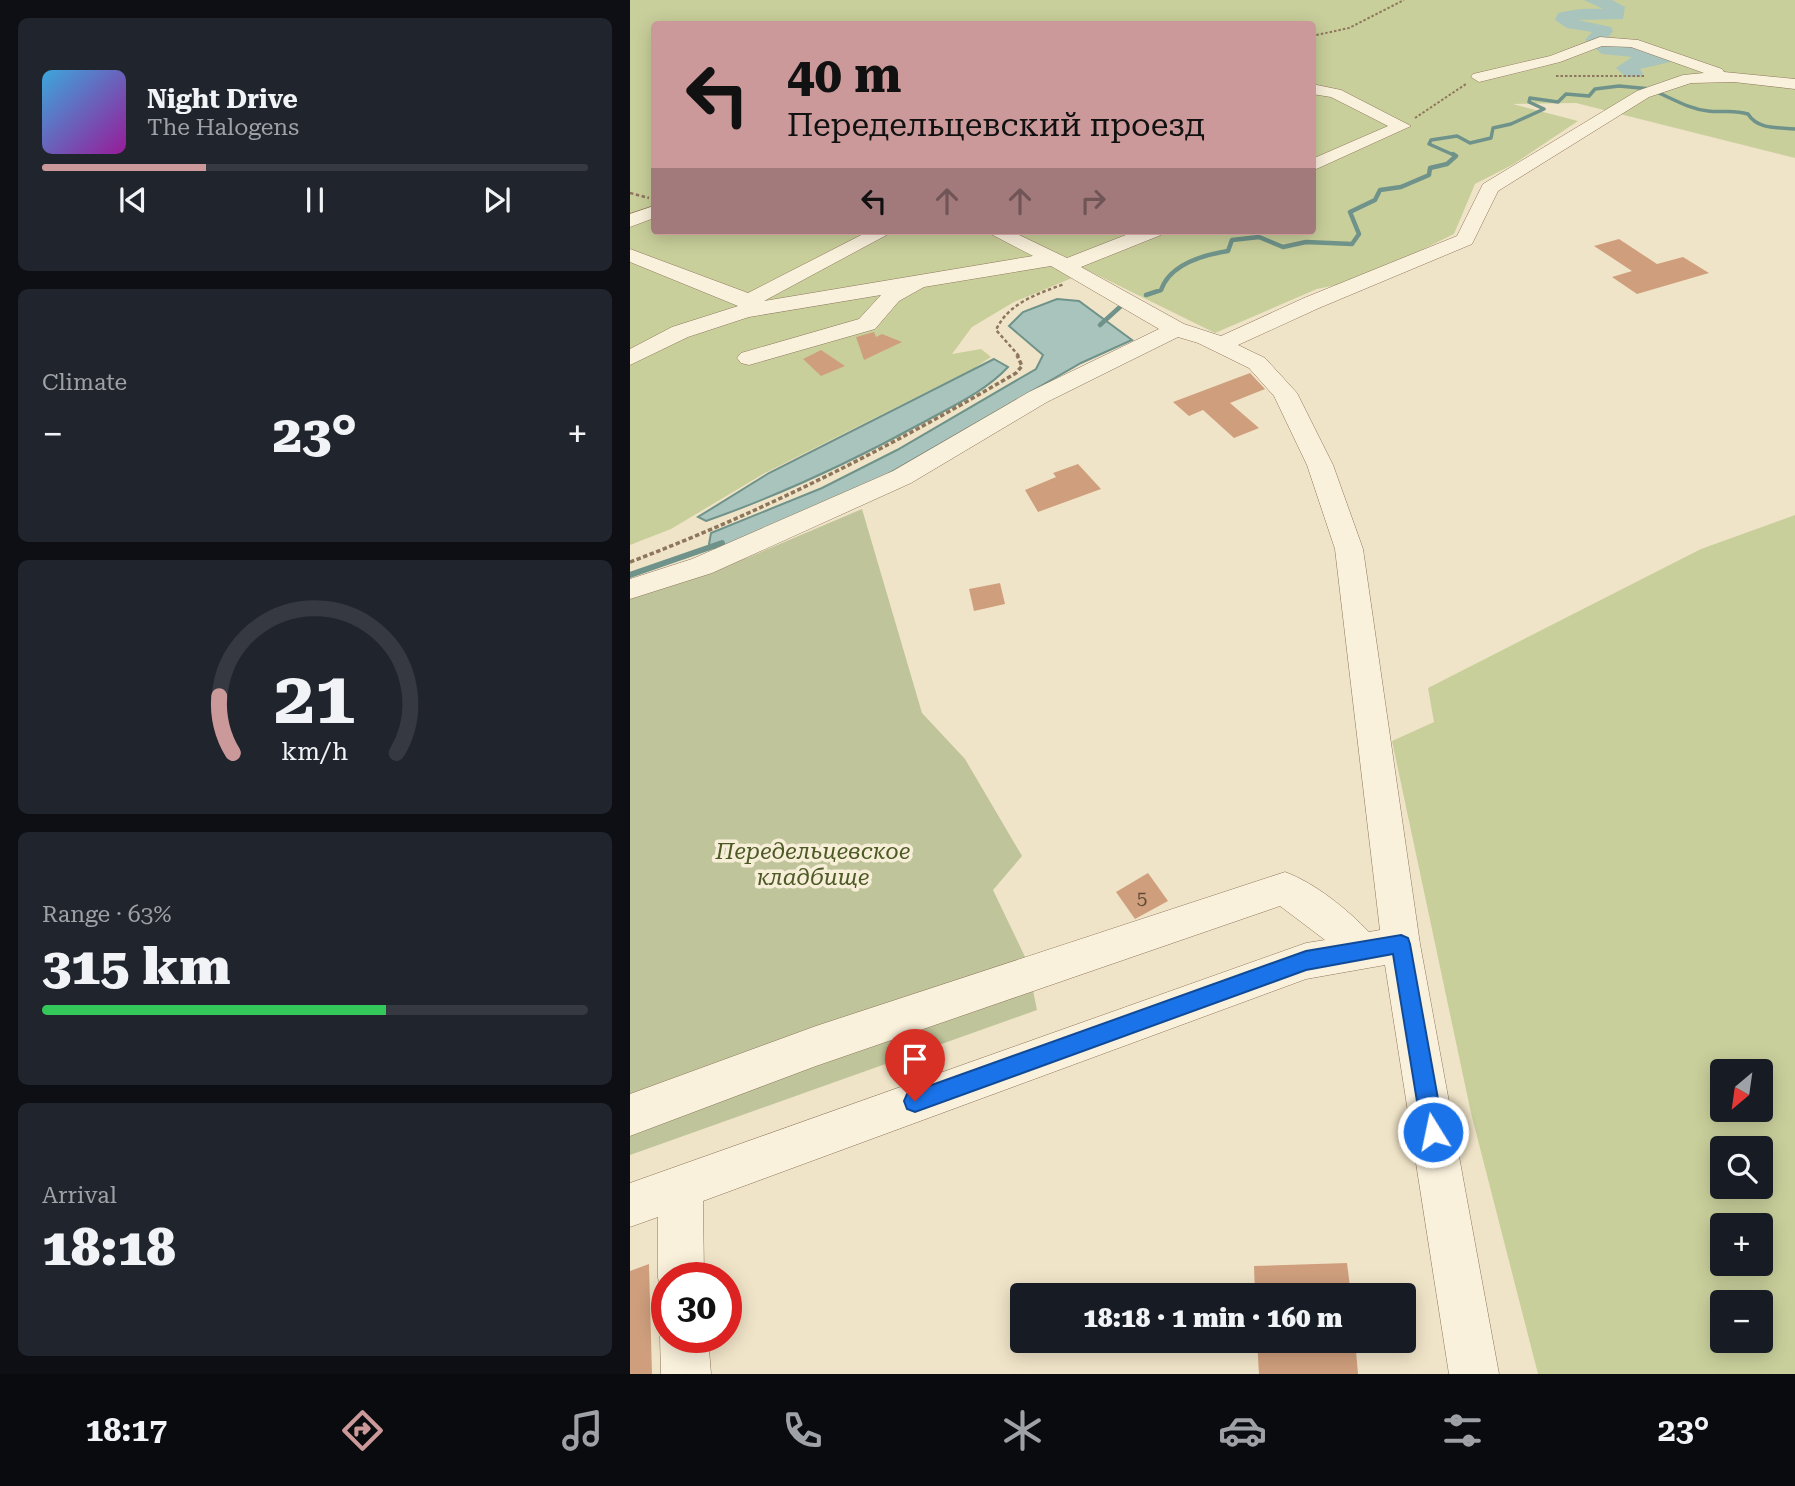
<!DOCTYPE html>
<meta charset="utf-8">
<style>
body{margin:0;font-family:"Roboto Serif",serif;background:#20242c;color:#f1f3f6;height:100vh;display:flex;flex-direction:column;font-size:26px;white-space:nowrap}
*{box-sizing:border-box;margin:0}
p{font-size:23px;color:#9ea1a6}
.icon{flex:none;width:38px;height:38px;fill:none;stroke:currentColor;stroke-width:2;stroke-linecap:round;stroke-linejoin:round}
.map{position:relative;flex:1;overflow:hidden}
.side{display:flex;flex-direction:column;gap:18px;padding:18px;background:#0d0f14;width:630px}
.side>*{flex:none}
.hud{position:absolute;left:21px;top:21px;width:665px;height:214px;border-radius:7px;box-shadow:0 4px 18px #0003;background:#cc999b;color:#111;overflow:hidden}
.needle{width:46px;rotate:209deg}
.controls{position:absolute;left:1080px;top:1059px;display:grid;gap:14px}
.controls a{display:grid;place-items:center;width:63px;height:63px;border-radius:7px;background:#171b24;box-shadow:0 4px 18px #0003;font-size:35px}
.speed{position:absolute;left:21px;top:1262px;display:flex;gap:14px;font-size:35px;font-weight:700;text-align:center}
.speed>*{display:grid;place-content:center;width:91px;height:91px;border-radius:50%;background:#171b24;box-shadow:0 4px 18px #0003;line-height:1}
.speed .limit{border:10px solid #d22;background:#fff;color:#111}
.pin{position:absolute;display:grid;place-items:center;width:60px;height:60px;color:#fff;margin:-72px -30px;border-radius:50% 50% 50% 0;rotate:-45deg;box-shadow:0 0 7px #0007}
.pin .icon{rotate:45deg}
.me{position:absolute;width:77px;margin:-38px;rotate:350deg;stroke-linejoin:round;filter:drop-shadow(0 0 5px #0008)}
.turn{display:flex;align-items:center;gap:24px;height:147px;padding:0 21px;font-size:32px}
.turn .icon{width:91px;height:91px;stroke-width:2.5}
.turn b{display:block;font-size:49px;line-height:60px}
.lanes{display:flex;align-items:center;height:66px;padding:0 21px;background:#0003;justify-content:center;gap:35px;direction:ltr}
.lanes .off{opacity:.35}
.big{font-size:52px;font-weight:800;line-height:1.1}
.side .card{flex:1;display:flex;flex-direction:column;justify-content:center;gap:10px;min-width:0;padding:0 24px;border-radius:10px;background:#20242c}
.side .dial{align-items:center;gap:0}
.dial svg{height:182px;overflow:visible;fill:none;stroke:#363941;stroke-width:7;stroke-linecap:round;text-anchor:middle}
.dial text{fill:#f1f3f6;stroke:none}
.song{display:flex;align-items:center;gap:21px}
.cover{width:84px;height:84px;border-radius:10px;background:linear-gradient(135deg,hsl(200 70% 55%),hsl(300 70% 35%))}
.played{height:7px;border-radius:4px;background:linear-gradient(90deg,#cc999b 30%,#363941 30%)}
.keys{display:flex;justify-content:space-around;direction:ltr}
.heat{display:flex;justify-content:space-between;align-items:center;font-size:38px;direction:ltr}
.charge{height:10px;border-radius:5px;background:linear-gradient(90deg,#34c759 63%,#363941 0)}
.trip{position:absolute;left:380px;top:1283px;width:406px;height:70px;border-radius:7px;background:#171b24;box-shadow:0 4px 18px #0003;font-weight:800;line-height:70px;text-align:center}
.tab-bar{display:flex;height:112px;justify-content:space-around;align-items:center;background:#090b0e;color:#9ea1a6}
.tab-bar .icon{width:49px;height:49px}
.tab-bar .on{color:#cc999b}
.tab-bar b{font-size:32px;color:#f1f3f6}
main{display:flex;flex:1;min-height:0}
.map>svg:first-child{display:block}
.green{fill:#c9cf9b;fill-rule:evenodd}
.cemetery{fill:#bfc49a}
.water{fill:#a9c4bc;stroke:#6f938a;stroke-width:2}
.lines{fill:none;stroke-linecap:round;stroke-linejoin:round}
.stream-far2{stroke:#6f938a;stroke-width:3.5}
.stream-far1{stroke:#6f938a;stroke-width:4.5}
.stream{stroke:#6f938a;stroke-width:6}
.river{fill:#a9c4bc;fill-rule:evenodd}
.building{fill:#cf9f7d}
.minor-casing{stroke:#8d765c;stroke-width:1}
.path-far2{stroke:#8d765c;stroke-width:2;stroke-dasharray:2.5 2;stroke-linecap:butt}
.path-far1{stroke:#8d765c;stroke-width:2.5;stroke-dasharray:3.5 2.5;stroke-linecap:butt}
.path{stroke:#8d765c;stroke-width:3.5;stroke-dasharray:4.5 2.5;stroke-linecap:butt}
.minor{fill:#faf1dc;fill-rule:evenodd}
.route{fill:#1a73e8;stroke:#114b97;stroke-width:2}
.labels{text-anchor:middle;stroke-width:7;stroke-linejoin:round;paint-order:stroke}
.number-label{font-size:19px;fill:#624a37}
.park-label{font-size:23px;font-style:italic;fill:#4d5a26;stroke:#f7eed8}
</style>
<main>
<section class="side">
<div class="card">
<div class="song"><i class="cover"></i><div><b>Night Drive</b><p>The Halogens</p></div></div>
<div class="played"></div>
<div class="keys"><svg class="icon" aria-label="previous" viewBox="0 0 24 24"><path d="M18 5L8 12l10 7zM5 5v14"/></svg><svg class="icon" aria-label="pause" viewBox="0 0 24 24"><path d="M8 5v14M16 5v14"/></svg><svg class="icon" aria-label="next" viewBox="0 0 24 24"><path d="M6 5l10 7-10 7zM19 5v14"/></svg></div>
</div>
<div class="card"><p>Climate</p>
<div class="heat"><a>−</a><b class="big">23°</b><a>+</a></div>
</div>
<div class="card dial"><svg viewBox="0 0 100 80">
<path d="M14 69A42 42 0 1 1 86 69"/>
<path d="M14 69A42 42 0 0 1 8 44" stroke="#cc999b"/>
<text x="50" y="56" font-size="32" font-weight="700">21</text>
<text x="50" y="72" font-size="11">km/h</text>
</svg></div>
<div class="card"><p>Range · 63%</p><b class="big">315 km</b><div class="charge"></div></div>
<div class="card"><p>Arrival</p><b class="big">18:18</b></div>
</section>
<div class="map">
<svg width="1165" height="1374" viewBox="0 0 1165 1374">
<rect width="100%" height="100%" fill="#f0e4c8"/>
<g class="green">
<path d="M0,0H1165V158L946,103L883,104L948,121L884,164L845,184L824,234L731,280L687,289L585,333L459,271L384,302L342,327L322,354L351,349L361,357L344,368L135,473L41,529L0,545ZM24,24H682V231H24Z"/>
<path d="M1165,515V1374H908L841,1113L762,741L804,722L798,688L1071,549ZM1130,1071V1110H1092V1071ZM1130,1148V1186H1092V1148ZM1130,1225V1264H1092V1225ZM1130,1302V1340H1092V1302Z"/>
</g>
<path class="cemetery" d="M232,509L292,713L335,759L392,856L363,890L397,961L407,1010L0,1155V595L117,558Z"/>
<g class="water">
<path d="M427,299L449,301L502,340L451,363L223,494L88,550L79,544L81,533L192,488L267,450L406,369L413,355L379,326L393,312Z"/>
<path d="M364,359L378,367C356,391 321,407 292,423C221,462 153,494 76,521L68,517L139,473Z"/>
</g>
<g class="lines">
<g class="stream-far2">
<path d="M1029,93C1045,100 1060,109 1078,111C1093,113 1102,109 1118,114C1128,130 1148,127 1165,129"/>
<path d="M826,156L799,144L801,140L827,136L840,143L861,138L863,128L881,124L914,109L899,102L900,98L928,102L936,94L959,96L965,89L989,86L1021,89"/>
</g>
<g class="stream-far1">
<path d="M516,295L531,290C540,264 573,255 598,251L602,240L629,237L653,247L676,242L722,244L729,234L720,212L745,200L750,190L771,187L799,175L800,168L817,164L826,156L823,154"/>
<path d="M470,325L491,306"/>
</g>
<path class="stream" d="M0,575L92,543"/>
<path class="river" d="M954,0H982L995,7L993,19L948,20L981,27L983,31L976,40L978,43L1024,47L1043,58L1040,62L1010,69L1013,73L1010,77H996L986,68L1002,57L972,54L955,40L962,32L937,28L925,20L928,13C943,9 957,8 973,9Z"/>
</g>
<g class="building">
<path d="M989,239L1027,264L1053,257L1079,273L1007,294L982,277L1002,271L964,246Z"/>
<path d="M244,332L246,337L252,334L272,342L234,360L226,337Z"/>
<path d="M191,350L215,366L191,376L173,359Z"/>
<path d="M620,373L635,389L600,403L629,428L604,438L573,410L559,416L543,402Z"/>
<path d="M448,464L471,489L408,512L395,490L426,477L423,473Z"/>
<path d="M370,583L375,604L344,611L339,589Z"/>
<path d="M518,873L538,901L505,919L486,892Z"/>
<path d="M717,1263L721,1295H625L624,1266Z"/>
<path d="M19,1264L22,1374H0V1271Z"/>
<path d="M627,1340H725L728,1374H629Z"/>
</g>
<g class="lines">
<defs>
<g id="minor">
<path d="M970,37L1008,40L1092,69L1094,72L1165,79V89L1104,82L1061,83L1019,97L868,191L842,244L689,308L608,345L635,358L667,393L703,465L733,549L790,944L869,1374H819L755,965L676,979L73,1201L74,1278H37L34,1295L28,1278V1217L0,1227V1183L676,943L695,940L650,906L186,1066L0,1136V1094L186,1026L655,872C685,883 717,909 739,932L750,930L705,549L677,465L644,396L619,368L568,343L548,337L417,402L281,483L82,573L0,599V579L62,559L263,471L399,392L529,329L421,266L294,287L269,301L245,329L119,365L111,363L107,358L111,353L229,319L251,295L119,317L58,337L0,365V349L42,327L108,306L0,262V249L118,293L239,231H264L134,301L403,256L355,231H381L437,258L506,231H534L531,235L451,267L554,324L591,336L674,298L827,236L853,184L1007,91L1053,75L1074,73L1001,47L972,46L930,62L849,82L841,77L843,74L920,56Z"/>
<path d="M682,84L711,90L781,126L682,171V159L758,126L701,97L682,94Z"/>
<path d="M24,206V218L0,227V214Z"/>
<path d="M37,1320V1337H78L81,1374H31L30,1337Z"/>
</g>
</defs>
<use href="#minor" class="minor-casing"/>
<g class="path-far2">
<path d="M682,36L719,28L774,0"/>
<path d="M926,76H1016"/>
<path d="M785,118L836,84"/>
</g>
<g class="path-far1">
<path d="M0,193L19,198"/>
<path d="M389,356L366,330C379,302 408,294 434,284"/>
</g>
<path class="path" d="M0,562C135,511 262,446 386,373L392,366L387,355"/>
<use href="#minor" class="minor"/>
</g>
<path class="route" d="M771,935L778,938L780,944L814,1132L811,1140L803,1143L795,1140L792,1132L763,954L676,970L285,1112L277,1109L274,1101L277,1094L285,1091L676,951Z"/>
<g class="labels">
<g class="number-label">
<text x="512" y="904">5</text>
</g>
<g class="park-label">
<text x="183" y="859">Передельцевское<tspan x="183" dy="26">кладбище</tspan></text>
</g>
</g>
</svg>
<div class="controls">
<a><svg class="needle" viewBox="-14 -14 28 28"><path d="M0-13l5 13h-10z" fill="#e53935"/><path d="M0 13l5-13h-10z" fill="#9ea1a6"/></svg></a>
<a><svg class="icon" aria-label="search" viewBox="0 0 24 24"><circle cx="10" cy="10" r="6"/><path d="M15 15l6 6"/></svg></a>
<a>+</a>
<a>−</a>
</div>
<div class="speed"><div class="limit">30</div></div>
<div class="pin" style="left:285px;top:1101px;background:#d93025"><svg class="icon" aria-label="arrive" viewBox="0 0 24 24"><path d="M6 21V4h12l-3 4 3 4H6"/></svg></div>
<svg class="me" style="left:803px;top:1132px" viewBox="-20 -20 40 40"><circle r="17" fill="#1a73e8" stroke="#fff" stroke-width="3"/><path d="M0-11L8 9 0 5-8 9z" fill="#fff"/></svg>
<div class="trip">18:18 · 1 min · 160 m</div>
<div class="hud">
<div class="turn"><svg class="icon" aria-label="left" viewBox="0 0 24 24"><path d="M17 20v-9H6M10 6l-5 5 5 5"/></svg><div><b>40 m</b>Передельцевский проезд</div></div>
<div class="lanes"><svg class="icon" aria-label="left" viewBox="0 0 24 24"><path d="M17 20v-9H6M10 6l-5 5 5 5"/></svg><svg class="icon off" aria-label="ahead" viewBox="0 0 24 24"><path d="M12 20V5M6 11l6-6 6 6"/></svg><svg class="icon off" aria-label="ahead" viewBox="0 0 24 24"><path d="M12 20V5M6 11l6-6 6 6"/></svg><svg class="icon off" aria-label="right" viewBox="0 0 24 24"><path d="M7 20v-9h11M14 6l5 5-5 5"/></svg></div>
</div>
</div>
</main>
<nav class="tab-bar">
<b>18:17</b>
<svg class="icon on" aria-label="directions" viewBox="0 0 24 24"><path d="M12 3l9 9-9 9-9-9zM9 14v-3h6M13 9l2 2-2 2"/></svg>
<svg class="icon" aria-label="music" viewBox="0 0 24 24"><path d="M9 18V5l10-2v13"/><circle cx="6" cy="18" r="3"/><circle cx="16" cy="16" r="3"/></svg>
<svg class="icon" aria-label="phone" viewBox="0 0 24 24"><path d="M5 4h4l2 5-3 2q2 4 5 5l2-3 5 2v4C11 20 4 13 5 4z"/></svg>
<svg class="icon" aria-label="climate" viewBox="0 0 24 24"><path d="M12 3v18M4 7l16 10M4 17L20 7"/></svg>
<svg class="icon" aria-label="car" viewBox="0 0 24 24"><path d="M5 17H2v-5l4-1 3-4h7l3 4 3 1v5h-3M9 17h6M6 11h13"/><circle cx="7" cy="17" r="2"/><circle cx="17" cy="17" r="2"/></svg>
<svg class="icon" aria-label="filters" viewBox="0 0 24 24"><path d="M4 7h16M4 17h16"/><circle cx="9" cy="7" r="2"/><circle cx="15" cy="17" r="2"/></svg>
<b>23°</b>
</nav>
